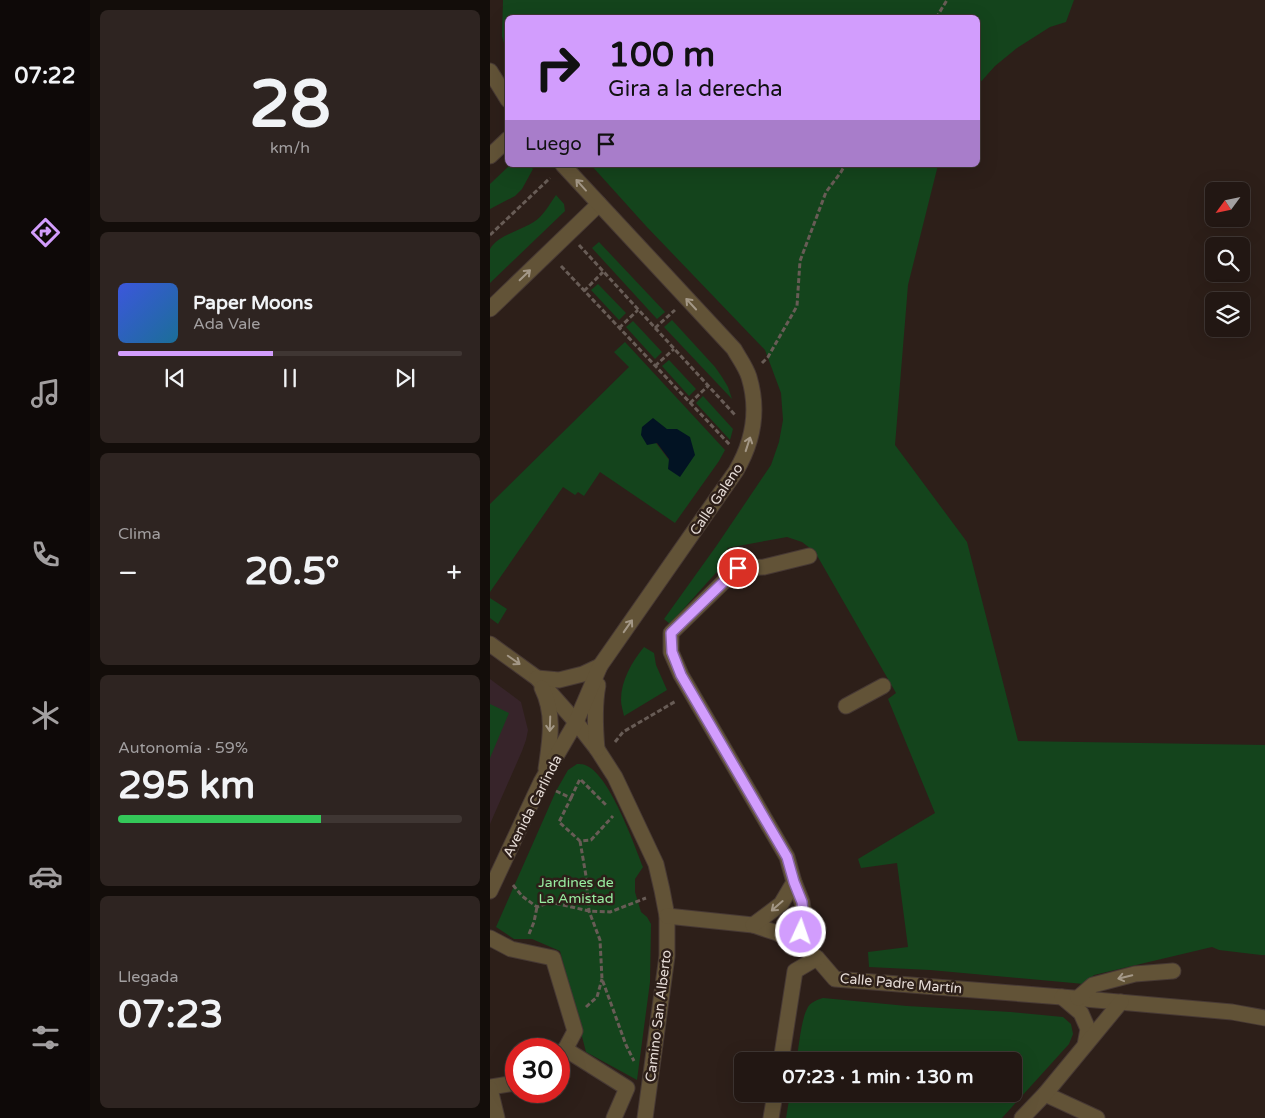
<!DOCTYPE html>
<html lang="es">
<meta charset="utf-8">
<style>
body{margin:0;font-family:"Varela Round",sans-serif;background:#2e2421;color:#f1f3f6;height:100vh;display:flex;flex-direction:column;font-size:19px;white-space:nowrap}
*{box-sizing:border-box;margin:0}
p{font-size:16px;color:#a29fa0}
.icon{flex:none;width:28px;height:28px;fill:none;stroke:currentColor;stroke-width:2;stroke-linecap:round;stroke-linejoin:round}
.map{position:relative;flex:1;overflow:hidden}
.details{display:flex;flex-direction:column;gap:10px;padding:10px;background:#130d0a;width:400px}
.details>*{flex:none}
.hud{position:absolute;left:15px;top:15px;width:475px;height:152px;border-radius:8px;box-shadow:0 5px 20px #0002,0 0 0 1px #3f3633;background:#d29dfd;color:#111;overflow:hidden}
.needle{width:32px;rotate:237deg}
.fabs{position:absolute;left:715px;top:182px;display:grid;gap:10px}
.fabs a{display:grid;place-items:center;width:45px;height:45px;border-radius:8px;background:#221713;box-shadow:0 5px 20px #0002,0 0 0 1px #3f3633;font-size:25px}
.speed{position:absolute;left:15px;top:1038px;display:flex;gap:10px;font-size:25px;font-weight:700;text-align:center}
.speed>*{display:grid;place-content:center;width:65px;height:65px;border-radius:50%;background:#221713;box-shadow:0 5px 20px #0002,0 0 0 1px #3f3633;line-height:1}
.speed .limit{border:8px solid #d22;background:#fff;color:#111}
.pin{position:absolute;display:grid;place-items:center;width:42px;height:42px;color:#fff;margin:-21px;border:2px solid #fff;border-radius:50%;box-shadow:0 1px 5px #0007}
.me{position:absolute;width:55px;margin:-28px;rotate:3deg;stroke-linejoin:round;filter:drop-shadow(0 0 4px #0008)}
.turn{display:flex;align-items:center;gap:18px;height:105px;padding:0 20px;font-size:22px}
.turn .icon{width:65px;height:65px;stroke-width:2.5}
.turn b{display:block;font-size:35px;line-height:42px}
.then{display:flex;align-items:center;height:48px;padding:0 20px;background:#0003;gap:10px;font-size:19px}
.big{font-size:38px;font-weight:700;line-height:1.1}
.details .widget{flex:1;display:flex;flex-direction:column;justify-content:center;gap:8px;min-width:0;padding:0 18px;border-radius:8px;background:#2e2421}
.details .dial{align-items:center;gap:0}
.dial b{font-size:65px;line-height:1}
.song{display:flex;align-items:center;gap:15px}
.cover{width:60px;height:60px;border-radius:8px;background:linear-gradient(135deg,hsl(230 70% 55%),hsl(200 70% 35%))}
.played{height:5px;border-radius:2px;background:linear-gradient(90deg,#d29dfd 45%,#3f3633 45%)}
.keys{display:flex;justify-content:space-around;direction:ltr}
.heat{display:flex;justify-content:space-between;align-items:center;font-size:28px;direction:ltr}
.charge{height:8px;border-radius:4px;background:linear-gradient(90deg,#34c759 59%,#3f3633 0)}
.trip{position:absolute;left:244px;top:1052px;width:288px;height:50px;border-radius:8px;background:#221713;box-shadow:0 5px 20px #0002,0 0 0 1px #3f3633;font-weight:700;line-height:50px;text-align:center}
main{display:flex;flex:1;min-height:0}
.tabs{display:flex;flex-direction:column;width:90px;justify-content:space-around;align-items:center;background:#0e0908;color:#a29fa0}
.tabs .icon{width:35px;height:35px}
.tabs .on{color:#d29dfd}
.tabs b{font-size:22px;color:#f1f3f6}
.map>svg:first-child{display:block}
.education{fill:#37242a}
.green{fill:#14441c;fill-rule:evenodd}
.water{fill:#021323}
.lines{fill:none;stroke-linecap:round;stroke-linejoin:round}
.minor-casing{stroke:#473934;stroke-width:17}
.path{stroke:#685c56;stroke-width:3;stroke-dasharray:5 2.5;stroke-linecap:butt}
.minor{stroke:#625337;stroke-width:15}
.oneway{stroke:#a49887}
.route-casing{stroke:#8866a4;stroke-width:12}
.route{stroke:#d29dfd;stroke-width:9}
.labels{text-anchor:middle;stroke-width:5;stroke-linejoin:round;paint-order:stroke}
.street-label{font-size:14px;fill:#e6dcd7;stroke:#2d1f19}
.park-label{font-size:14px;fill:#98eca0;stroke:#2d1f19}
</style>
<main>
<nav class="tabs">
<b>07:22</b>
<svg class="icon on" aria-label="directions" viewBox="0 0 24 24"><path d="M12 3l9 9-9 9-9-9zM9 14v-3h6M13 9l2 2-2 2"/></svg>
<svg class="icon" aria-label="music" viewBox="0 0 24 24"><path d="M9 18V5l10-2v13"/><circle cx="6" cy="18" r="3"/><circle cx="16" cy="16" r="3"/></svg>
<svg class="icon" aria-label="phone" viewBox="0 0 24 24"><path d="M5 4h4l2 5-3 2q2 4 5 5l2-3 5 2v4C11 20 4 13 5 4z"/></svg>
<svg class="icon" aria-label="climate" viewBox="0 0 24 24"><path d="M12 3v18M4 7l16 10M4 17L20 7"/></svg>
<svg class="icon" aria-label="car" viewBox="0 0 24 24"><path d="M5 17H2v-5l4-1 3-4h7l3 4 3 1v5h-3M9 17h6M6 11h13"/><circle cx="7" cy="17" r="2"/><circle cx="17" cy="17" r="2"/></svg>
<svg class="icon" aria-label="filters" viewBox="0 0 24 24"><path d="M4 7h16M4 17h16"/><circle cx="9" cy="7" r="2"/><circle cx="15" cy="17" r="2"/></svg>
</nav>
<section class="details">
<div class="widget dial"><b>28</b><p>km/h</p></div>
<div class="widget">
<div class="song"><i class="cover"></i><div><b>Paper Moons</b><p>Ada Vale</p></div></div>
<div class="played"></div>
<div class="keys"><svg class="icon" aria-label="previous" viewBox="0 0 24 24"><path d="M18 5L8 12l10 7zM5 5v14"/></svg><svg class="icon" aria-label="pause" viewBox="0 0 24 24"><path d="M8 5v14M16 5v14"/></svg><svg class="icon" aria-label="next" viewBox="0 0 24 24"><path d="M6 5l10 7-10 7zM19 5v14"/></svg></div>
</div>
<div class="widget"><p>Clima</p>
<div class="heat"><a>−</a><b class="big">20.5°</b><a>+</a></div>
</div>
<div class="widget"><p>Autonomía · 59%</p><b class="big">295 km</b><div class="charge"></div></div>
<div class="widget"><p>Llegada</p><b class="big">07:23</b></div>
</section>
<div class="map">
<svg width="775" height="1118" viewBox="0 0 775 1118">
<rect width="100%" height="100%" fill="#2d1f19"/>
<path class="education" d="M0,679L31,702L38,730L36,740L32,751L0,824Z"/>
<g class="green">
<path d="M13,0H584L576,22L560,27L527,48L505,66L488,85V18H18L17,54L12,36Z"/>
<path d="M20,165H39L43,169L32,189L25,196L0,209V184Z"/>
<path d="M101,165H448L418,285L405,445L477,542L528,741L775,745V955H771L729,950L722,947L604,975L594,984L440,970L379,967L378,952L418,947L407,863L371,868L368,859L445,813L398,699L406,693L325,552L312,542L297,537L237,548L241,556L180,624L174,619L227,545L281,465L289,442L293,420L291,393L275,350L156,226Z"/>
<path d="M66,195L74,204L75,211L0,283V249C9,233 37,230 50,217C56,211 61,202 66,195Z"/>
<path d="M109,242L175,312L167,319L102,248Z"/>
<path d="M108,284L136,313L129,320L101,290Z"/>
<path d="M182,320L225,367L232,377L238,387L242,399L174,327Z"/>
<path d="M143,321L172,352L165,359L136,327Z"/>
<path d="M135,342L235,450L229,461L185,523L110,472L94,496L88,492L85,495L73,487L0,592V504L139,367L124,352ZM177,429H187L179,460L166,443Z"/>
<path d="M179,360L206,389L199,396L172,366Z"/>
<path d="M213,396L243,429L240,440L206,403Z"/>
<path d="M0,598L17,609L8,624L0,618Z"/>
<path d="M154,647L164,653L166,665L177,690L134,716C133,711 131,705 131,700C131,680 142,662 154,647Z"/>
<path d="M0,704L19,713L0,758Z"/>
<path d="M87,764C88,764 94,764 95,765C119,773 144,844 153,867L145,879V892L151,912L157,917L161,924L160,982L147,1080L96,1052L70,951L42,939H24L6,927L66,791L78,770Z"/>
<path d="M333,998L417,1006L521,1012L573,1017L581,1024L583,1034L579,1044L512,1118H296L300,1094H522V1061H306C309,1048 311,1020 317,1009C320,1002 327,1000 333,998Z"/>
</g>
<path class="water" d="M163,418L177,429H187L200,437L205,455L190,477L178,469L179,459L167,443L157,445L151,435L152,427Z"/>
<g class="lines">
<defs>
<g id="minor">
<path d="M0,71L18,100"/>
<path d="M0,156L18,139"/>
<path d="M0,309L109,204"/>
<path d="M0,644L47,678L86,722L107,749L125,777L166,864L172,890L177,916V956L155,1118"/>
<path d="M47,678L69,680L93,674L110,666"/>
<path d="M52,688C65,714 60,741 56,769"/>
<path d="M356,706L393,686"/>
<path d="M107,749C105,727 104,706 108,685"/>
<path d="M0,891L51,782L86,722L110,666L246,471C263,442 269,410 259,377C256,367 249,358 244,349L73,165"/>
<path d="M177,916L263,925L287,933L308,944L327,958L345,979L572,997L742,1012L775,1018"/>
<path d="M263,925L291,904L304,882"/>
<path d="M0,938L21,949L63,958L85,1031L69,1061"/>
<path d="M308,944L315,920L312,902L304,882L297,857L191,675L181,652V633L248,568L274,567L319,556"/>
<path d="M572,997L591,1013L598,1029L595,1045"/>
<path d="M588,998L603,985L645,974L683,971"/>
<path d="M75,1049L137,1088L124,1118"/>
<path d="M291,1061L305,971L327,958"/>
<path d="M0,1087L26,1083"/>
<path d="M0,1089L7,1118"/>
<path d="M555,1094L607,1118"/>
<path d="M281,1118L285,1094"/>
<path d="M532,1118L555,1094L631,1002"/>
</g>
</defs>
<use href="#minor" class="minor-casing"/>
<g class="path">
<path d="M446,18L457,0"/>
<path d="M0,235L60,178"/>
<path d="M89,245L246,416"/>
<path d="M71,266L240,445"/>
<path d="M94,291L113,272"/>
<path d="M129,328L148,310"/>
<path d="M165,328L185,310"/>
<path d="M272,363L278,357L307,306L310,261L336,192L351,172L355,165"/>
<path d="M165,366L184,349"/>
<path d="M200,403L218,386"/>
<path d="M125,742L133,732L186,701"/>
<path d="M66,791L81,798L69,822L90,841L101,840L123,816"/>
<path d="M81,798L90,779L117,806"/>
<path d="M90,841L96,876L99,911L110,940L112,979L136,1045L144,1061"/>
<path d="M23,885L32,896L47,907L60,902L99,911L120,912L156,898"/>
<path d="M39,934L44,922L47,907"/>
<path d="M96,1007L107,997L112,979"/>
</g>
<use href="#minor" class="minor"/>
</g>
<defs><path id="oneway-shaft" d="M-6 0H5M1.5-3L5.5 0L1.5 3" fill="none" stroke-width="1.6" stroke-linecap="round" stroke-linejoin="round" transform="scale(1.25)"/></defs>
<g class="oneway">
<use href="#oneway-shaft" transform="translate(91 185) rotate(-132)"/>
<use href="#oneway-shaft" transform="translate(35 275) rotate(-44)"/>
<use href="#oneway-shaft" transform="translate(201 304) rotate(-133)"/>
<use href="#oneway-shaft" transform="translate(258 444) rotate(-72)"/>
<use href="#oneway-shaft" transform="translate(138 626) rotate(-55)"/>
<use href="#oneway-shaft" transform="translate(24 660) rotate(35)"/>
<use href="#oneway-shaft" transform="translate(60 724) rotate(92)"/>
<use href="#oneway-shaft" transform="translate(287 906) rotate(139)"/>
<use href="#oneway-shaft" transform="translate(635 977) rotate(166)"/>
</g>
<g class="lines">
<defs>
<path id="route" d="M248,568L181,633L182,652L191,675L297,857L304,882L312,902L314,920L311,932"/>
</defs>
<use href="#route" class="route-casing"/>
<use href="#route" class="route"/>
</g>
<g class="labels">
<g class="street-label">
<text transform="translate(226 499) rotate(-56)" y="5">Calle Galeno</text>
<text transform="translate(42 806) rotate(-63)" y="5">Avenida Carlinda</text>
<text transform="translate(411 983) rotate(5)" y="5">Calle Padre Martín</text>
<text transform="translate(168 1016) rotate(-83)" y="5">Camino San Alberto</text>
</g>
<g class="park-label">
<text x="86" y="887">Jardines de<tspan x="86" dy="16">La Amistad</tspan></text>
</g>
</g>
</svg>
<div class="fabs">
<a><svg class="needle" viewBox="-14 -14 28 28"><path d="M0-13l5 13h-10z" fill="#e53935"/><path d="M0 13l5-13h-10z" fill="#a29fa0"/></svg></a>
<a><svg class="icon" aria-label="search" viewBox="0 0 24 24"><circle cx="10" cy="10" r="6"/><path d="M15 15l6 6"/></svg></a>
<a><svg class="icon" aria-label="layers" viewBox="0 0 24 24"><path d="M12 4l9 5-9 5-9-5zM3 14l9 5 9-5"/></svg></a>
</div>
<div class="speed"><div class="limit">30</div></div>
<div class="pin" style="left:248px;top:568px;background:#d93025"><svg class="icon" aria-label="arrive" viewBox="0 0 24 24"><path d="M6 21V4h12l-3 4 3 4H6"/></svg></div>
<svg class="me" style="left:311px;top:932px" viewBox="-20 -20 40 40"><circle r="17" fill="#d29dfd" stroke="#fff" stroke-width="3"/><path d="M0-11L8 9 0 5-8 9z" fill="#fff"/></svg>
<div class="trip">07:23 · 1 min · 130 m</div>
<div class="hud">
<div class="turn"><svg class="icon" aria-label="right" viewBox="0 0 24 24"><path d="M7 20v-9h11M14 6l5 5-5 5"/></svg><div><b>100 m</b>Gira a la derecha</div></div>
<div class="then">Luego<svg class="icon" aria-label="arrive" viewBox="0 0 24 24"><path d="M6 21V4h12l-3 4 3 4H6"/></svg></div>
</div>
</div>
</main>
